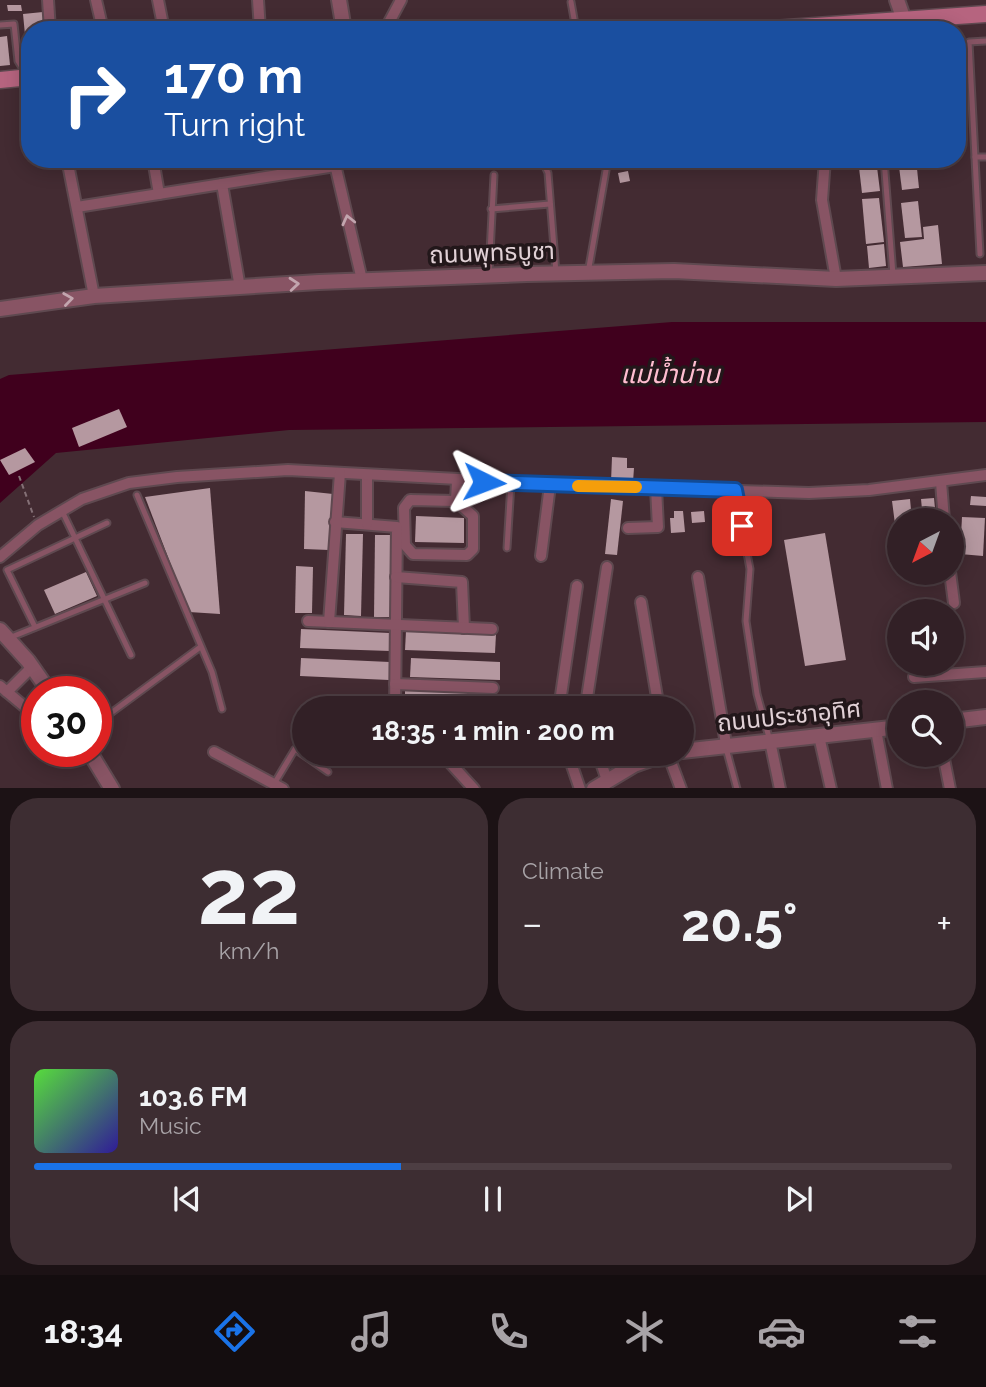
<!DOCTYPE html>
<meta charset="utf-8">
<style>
body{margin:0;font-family:Raleway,"Noto Sans Thai",sans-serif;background:#3d2d32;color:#f1f3f6;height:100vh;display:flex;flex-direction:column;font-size:26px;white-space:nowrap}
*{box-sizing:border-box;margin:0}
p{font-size:23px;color:#a8a3a7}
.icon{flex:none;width:38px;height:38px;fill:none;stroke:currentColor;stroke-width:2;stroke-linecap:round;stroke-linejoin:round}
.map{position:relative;height:788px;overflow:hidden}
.side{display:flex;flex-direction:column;gap:10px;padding:10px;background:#1c1215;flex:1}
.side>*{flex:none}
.hud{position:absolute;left:21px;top:21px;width:945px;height:147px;border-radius:28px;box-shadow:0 4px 18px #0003,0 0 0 2px #4d3e43;background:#1a4fa0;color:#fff;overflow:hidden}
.needle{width:46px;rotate:221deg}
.tools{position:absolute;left:887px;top:508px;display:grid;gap:14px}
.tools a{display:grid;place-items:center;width:77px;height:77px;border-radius:50%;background:#322026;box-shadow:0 4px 18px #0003,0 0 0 2px #4d3e43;font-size:35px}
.speed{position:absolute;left:21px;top:676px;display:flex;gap:14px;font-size:35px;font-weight:700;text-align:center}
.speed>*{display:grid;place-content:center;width:91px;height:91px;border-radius:50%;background:#322026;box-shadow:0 4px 18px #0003,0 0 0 2px #4d3e43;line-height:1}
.speed .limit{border:10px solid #d22;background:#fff;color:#111}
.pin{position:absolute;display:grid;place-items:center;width:60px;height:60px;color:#fff;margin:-30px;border-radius:14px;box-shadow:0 4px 10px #0006}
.me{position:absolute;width:77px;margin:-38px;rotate:93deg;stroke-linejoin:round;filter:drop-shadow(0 0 5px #0008)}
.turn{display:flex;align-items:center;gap:24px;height:147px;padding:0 28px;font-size:32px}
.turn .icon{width:91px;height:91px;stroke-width:2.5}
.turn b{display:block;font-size:49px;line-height:60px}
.big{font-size:52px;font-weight:700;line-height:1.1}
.side .widget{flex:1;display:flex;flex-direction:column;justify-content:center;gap:10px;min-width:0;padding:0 24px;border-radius:28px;background:#3d2d32}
.side .dial{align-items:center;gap:0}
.dial b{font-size:91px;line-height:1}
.song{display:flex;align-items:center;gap:21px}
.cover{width:84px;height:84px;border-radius:10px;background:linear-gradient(135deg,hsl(110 70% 55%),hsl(250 70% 35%))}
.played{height:7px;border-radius:4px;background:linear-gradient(90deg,#1a73e8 40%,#4d3e43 40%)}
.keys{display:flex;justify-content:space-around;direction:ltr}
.heat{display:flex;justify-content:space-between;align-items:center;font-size:38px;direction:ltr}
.side .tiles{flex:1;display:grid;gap:10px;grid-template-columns:1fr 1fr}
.widget:last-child{grid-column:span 2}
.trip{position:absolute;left:292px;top:696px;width:402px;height:70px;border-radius:35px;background:#322026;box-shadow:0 4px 18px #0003,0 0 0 2px #4d3e43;font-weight:700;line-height:70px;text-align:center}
.tab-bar{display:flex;height:112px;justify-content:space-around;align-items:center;background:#140d0f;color:#a8a3a7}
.tab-bar .icon{width:49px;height:49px}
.tab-bar .current{color:#1a73e8}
.tab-bar b{font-size:32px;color:#f1f3f6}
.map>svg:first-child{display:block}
.water{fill:#40001d}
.building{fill:#b598a0}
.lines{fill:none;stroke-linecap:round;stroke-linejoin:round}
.service-casing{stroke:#5f4950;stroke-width:9}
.minor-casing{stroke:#5f4950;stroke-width:14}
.tertiary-casing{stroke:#5f4950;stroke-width:18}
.secondary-casing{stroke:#5f4950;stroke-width:19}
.path{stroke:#847076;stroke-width:2;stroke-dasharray:5 3.5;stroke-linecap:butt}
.service{stroke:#885464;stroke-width:5}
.minor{stroke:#885464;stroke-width:10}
.tertiary{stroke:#885464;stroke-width:14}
.secondary{stroke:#b6647f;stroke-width:16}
.oneway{stroke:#c2a5ae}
.route-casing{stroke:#114b97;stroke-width:18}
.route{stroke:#1a73e8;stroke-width:12}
.slow{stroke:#f59e0b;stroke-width:12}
.labels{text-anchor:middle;stroke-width:7;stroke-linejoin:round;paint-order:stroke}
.street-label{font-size:24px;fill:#e1d1d6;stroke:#22171a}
.water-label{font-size:26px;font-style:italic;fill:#ffbdd0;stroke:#22171a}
</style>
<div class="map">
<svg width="986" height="789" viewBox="0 0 986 789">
<rect width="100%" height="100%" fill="#432b32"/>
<path class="water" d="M672,322H986V422L289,430L56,453L0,503V379L9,375Z"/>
<g class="building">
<path d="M7,5H21L22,11H8Z"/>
<path d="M43,12L45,30H30L28,66L23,14Z"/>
<path d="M7,36L10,65L0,66V37Z"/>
<path d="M858,159H876L880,191L862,193Z"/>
<path d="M898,159H916L919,188L902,190Z"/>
<path d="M628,171L630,181L620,183L618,173Z"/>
<path d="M879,198L884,242L866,244L862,199Z"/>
<path d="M918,201L922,237L905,238L901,203Z"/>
<path d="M938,225L942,264L903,267L900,242L924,239L923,227Z"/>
<path d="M884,244L886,266L869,268L867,246Z"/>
<path d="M119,409L127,427L79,447L72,428Z"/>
<path d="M25,448L35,462L9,475L0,460Z"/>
<path d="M612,457L627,458V468H634L633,482H611Z"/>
<path d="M210,488L220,614L189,612L145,497Z"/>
<path d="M305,491L333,494L329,550L304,549Z"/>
<path d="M971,496L986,497V506L970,505Z"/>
<path d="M934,498L936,519L923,520L921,499Z"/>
<path d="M611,499L623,501L617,555L605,554Z"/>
<path d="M910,499L912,520H900V523L895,524L892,501Z"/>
<path d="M674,511H683L685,532L671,533L670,518H674Z"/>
<path d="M704,511L705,522L692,523L691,512Z"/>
<path d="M416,516L464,518V543L415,542Z"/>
<path d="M962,517L985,518L983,556L960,554Z"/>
<path d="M825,533L846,660L805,666L784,540Z"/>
<path d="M346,534H363L361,616L344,615Z"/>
<path d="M375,535H392L391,617H374Z"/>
<path d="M296,566L313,567L312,613H295Z"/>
<path d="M86,572L97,596L55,614L44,590Z"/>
<path d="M301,629L390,633V651L300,648Z"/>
<path d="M406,631L496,634L495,653L405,650Z"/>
<path d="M301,658L390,662L389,680L300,676Z"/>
<path d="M411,658L500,662V680L410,677Z"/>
<path d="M405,689L495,692V709L405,707Z"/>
</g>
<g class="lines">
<defs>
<g id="service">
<path d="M571,2L576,30"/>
<path d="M0,25L14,24L18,61L26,74"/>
<path d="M975,157H986"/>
<path d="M884,159L893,275"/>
<path d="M543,162L548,173L556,273"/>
<path d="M607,162L674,159"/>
<path d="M491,209L550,204"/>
<path d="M980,254L969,42L986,41"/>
<path d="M490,255L554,254"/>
<path d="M489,272L494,175"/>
<path d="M588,273L608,159"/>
<path d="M735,490L750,569L746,621L757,694L770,741"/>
<path d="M137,495L212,672L222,709"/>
<path d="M107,523L75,538L131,655"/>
<path d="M507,548L511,483"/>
<path d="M35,627L7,570L75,538L62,511"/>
<path d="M9,638L145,583"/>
<path d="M96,724L199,648"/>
<path d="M726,748L737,789"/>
<path d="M274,784L295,749L328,772"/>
</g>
<g id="minor">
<path d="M48,0L50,30"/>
<path d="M96,0L103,30"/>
<path d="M158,0L164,30"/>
<path d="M258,0L260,30"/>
<path d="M385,30L401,0"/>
<path d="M67,159L94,296"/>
<path d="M153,159L159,194"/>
<path d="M825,159L822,200L836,279"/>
<path d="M334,160L362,280"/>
<path d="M222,184L240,288"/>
<path d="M77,207L335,166"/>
<path d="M941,482L944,520"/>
<path d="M456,501L473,516V549L467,555L413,554L405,545L404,508L410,500L456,501L457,481"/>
<path d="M335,522L397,527L395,709"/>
<path d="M367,524V475"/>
<path d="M628,528L658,527L656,488"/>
<path d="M541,556L550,485"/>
<path d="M0,557L38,525L82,499L129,483L177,477L288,470L608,487L809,493L869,490L986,475"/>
<path d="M950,572L954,603"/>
<path d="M396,577L462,582L464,628"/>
<path d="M698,577L726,744"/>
<path d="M641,602L659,709"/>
<path d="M308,621L492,629"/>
<path d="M329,622L340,473"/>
<path d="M914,677L986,672"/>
<path d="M395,684L493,688"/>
<path d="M0,686L37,717"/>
<path d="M7,692L32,667"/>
<path d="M356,709H376"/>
<path d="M559,709L577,586"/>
<path d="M588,709L587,698L607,567"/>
<path d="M876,730L887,789"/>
<path d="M819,736L831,789"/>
<path d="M770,741L780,789"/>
<path d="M214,752L283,789"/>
<path d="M442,754L474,789"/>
<path d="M568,754L580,789"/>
<path d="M598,754L607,780"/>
<path d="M668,754L681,789"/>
<path d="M943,754L950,789"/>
</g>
<g id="tertiary">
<path d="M339,0L344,30"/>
<path d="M897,0L904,20"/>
<path d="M0,309L94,296L319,282L527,274L674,271L836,279L986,273"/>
<path d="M0,630L28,661L49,691"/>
<path d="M952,721L986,717"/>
<path d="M89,751L112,789"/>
<path d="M682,751L900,727"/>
<path d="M594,789L634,765L665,754"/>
</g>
<g id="secondary">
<path d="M758,30L986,14"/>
<path d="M0,80L30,77"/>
</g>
</defs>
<use href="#service" class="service-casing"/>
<use href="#minor" class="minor-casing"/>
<use href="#tertiary" class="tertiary-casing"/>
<use href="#secondary" class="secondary-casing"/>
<path class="path" d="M19,476L34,517"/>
<use href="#service" class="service"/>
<use href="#minor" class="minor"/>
<use href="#tertiary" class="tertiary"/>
<use href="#secondary" class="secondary"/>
</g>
<defs><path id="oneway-chevron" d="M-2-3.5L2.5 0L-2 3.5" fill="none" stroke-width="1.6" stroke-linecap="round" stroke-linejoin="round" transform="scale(1.75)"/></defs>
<g class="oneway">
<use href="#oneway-chevron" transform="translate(348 220) rotate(-103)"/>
<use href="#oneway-chevron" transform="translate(294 284) rotate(-5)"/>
<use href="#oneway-chevron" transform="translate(68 299) rotate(-8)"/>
</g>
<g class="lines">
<defs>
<path id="route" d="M484,482L735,490L742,526"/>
</defs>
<use href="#route" class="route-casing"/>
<use href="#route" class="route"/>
<path class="slow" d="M578,486L636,487"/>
</g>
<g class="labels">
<g class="street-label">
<text transform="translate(492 253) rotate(-2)" y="8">ถนนพุทธบูชา</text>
<text transform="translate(789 716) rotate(-6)" y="8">ถนนประชาอุทิศ</text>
</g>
<g class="water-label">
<text x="670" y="383">แม่น้ำน่าน</text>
</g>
</g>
</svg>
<div class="tools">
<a><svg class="needle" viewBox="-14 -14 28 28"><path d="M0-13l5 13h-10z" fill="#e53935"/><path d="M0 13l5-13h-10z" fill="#a8a3a7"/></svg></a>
<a><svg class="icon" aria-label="sound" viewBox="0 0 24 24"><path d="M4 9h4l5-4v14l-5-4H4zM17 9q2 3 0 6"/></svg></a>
<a><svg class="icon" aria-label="search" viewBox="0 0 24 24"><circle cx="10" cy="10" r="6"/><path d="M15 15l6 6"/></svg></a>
</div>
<div class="speed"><div class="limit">30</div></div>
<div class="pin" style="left:742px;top:526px;background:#d93025"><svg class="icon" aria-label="arrive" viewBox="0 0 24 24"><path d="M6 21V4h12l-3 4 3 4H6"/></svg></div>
<svg class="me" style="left:484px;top:482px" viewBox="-20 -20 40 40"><path d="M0-17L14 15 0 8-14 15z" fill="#1a73e8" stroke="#fff" stroke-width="4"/></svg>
<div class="trip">18:35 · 1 min · 200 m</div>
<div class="hud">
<div class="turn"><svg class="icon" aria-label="right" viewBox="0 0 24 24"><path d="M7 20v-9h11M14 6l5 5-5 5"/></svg><div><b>170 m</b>Turn right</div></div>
</div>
</div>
<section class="side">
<div class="tiles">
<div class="widget dial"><b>22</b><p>km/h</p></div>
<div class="widget"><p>Climate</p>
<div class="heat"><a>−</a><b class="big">20.5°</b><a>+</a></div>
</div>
<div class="widget">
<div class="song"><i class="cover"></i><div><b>103.6 FM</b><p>Music</p></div></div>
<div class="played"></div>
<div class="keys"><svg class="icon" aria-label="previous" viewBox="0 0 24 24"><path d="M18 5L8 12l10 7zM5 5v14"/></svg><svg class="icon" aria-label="pause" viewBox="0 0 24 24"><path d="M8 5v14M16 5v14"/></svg><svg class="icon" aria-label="next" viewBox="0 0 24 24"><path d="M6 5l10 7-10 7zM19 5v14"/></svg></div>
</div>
</div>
</section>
<nav class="tab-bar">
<b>18:34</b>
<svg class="icon current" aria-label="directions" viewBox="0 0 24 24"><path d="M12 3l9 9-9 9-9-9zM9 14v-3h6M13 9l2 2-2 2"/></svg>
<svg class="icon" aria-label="music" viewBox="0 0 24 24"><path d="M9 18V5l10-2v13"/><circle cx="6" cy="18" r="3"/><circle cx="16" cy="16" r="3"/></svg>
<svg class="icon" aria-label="phone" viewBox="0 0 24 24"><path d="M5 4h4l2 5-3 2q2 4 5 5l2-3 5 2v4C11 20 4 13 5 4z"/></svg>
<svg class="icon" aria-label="climate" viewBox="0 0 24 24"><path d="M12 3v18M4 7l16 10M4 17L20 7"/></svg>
<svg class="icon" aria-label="car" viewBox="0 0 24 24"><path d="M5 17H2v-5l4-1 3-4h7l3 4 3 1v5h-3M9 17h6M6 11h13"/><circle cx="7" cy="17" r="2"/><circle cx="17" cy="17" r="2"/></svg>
<svg class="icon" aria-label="filters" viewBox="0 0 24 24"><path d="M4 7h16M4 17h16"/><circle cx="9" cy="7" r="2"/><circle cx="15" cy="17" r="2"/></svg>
</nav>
